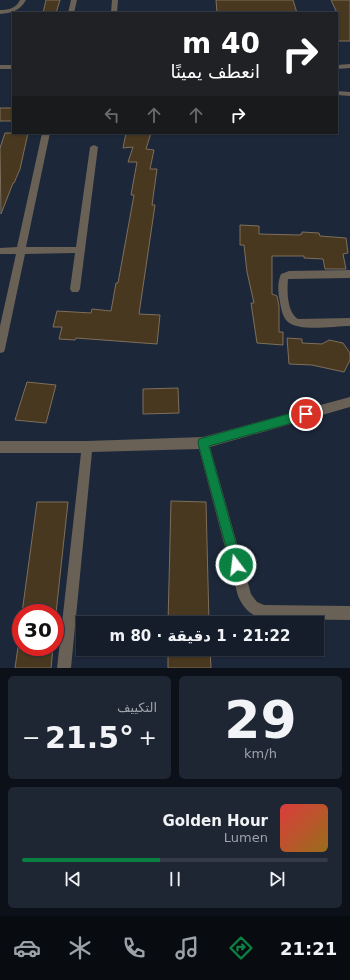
<!DOCTYPE html>
<html lang="ar">
<meta charset="utf-8">
<style>
body{margin:0;font-family:"DejaVu Sans",Cairo,sans-serif;background:#1e2633;color:#f1f3f6;direction:rtl;height:100vh;display:flex;flex-direction:column;font-size:15px;white-space:nowrap}
*{box-sizing:border-box;margin:0}
p{font-size:13px;color:#9da2a9}
.icon{flex:none;width:22px;height:22px;fill:none;stroke:currentColor;stroke-width:2;stroke-linecap:round;stroke-linejoin:round}
.map{position:relative;height:668px;overflow:hidden;direction:ltr}
.panel{display:flex;flex-direction:column;gap:8px;padding:8px;background:#0c1018;flex:1}
.panel>*{flex:none}
.top-card{position:absolute;left:12px;top:12px;width:326px;height:122px;border-radius:0px;box-shadow:0 1px 3px #0004,0 0 0 1px #343b47;direction:rtl;background:#202124;color:#fff;overflow:hidden}
.speed{position:absolute;left:12px;top:604px;display:flex;gap:8px;font-size:20px;font-weight:700;text-align:center}
.speed>*{display:grid;place-content:center;width:52px;height:52px;border-radius:50%;background:#151d2b;box-shadow:0 1px 3px #0004,0 0 0 1px #343b47;line-height:1}
.speed .limit{border:6px solid #d22;background:#fff;color:#111}
.pin{position:absolute;display:grid;place-items:center;width:34px;height:34px;color:#fff;margin:-17px;border:2px solid #fff;border-radius:50%;box-shadow:0 1px 4px #0007}
.me{position:absolute;width:44px;margin:-22px;rotate:345deg;stroke-linejoin:round;filter:drop-shadow(0 0 3px #0008)}
.turn{display:flex;align-items:center;gap:14px;height:84px;padding:0 12px;font-size:18px}
.turn .icon{width:52px;height:52px;stroke-width:2.5}
.turn b{display:block;font-size:28px;line-height:34px}
.lanes{display:flex;align-items:center;height:38px;padding:0 12px;background:#0003;justify-content:center;gap:20px;direction:ltr}
.lanes .off{opacity:.35}
.big{font-size:30px;font-weight:800;line-height:1.1}
.panel .tile{flex:1;display:flex;flex-direction:column;justify-content:center;gap:6px;min-width:0;padding:0 14px;border-radius:6px;background:#1e2633}
.panel .dial{align-items:center;gap:0}
.dial b{font-size:52px;line-height:1}
.song{display:flex;align-items:center;gap:12px}
.cover{width:48px;height:48px;border-radius:6px;background:linear-gradient(135deg,hsl(0 70% 55%),hsl(40 70% 35%))}
.played{height:4px;border-radius:2px;background:linear-gradient(90deg,#0b8043 45%,#343b47 45%)}
.keys{display:flex;justify-content:space-around;direction:ltr}
.heat{display:flex;justify-content:space-between;align-items:center;font-size:22px;direction:ltr}
.panel .tiles{flex:1;display:grid;gap:8px;grid-template-columns:1fr 1fr}
.tile:last-child{grid-column:span 2}
.trip{position:absolute;left:76px;top:616px;width:248px;height:40px;border-radius:0px;background:#151d2b;box-shadow:0 1px 3px #0004,0 0 0 1px #343b47;font-weight:800;line-height:40px;text-align:center;direction:rtl}
.tab-bar{display:flex;height:64px;justify-content:space-around;align-items:center;background:#080c11;color:#9da2a9}
.tab-bar .icon{width:28px;height:28px}
.tab-bar .active{color:#0b8043}
.tab-bar b{font-size:18px;color:#f1f3f6}
.map>svg:first-child{display:block}
.building{fill:#483820;stroke:#7e6f5a}
.lines{fill:none;stroke-linecap:round;stroke-linejoin:round}
.street{fill:#696056;fill-rule:evenodd}
.route{fill:#0b8043;stroke:#07532c}
</style>
<div class="map">
<svg width="350" height="668" viewBox="0 0 350 668">
<rect width="100%" height="100%" fill="#1c2739"/>
<g class="building">
<path d="M46,0H60L56,13H43Z"/>
<path d="M216,0H293L297,13H217Z"/>
<path d="M331,0H350V41H337V13Z"/>
<rect x="0" y="108" width="13" height="13"/>
<path d="M5,133H28L20,169L14,183H13L1,214L0,148Z"/>
<path d="M126,133H151L146,149L154,150L150,169H157L152,205H155L139,314L160,315L157,344L76,338L75,340L59,339L62,327H53L57,311L91,313L92,309L111,311L116,283H118L134,195H131L137,162H128L133,147L123,148Z"/>
<path d="M240,225L259,226V234L299,235L302,234V232L319,233L320,236L346,238L348,253L343,254L346,269H325L323,259L304,258V256H272V294L277,296L279,306V332H283V345L257,343L251,303H254L247,272L244,245H240Z"/>
<path d="M287,338L302,339V343L322,344L329,340L343,343L350,353V360L344,372L312,365L289,364Z"/>
<path d="M27,382L56,385L46,423L15,420Z"/>
<path d="M178,388L179,413L143,414V389Z"/>
<path d="M171,501L206,502L209,623H168Z"/>
<path d="M37,502H68L56,613H22Z"/>
<path d="M18,647H53L51,668H15Z"/>
<path d="M168,649H210L211,668H168Z"/>
</g>
<g class="lines">
<g class="street">
<path d="M20,0H26C20,11 11,13 0,14V10C9,10 16,8 20,0Z"/>
<path d="M71,0H77L74,13H68Z"/>
<path d="M112,0H118L117,13H111Z"/>
<path d="M350,64V68L337,69V65Z"/>
<rect x="0" y="65" width="13" height="4"/>
<path d="M337,91L350,92V96L337,95Z"/>
<path d="M42,133H50L26,247H76L90,147L94,145L98,147L80,289L78,292H72L70,289L75,253L25,254L5,349L4,352L0,353V326L16,254H0V248L17,247Z"/>
<path d="M350,270V278L290,279H288C287,291 287,312 298,319L350,318V326C335,326 299,332 288,322C283,318 281,309 280,302C278,293 277,283 281,274L289,271Z"/>
<path d="M350,397V407L210,447L251,594L257,602L264,605L350,606V620L264,619C250,615 244,609 238,596L199,449L92,452L71,668H57L81,453H0V441H87L203,437Z"/>
</g>
</g>
<path class="route" d="M306,409L309,411L311,414L309,417L306,419L209,446L242,565L241,569L236,571L232,569L198,443L199,439Z"/>
</svg>
<div class="speed"><div class="limit">30</div></div>
<div class="pin" style="left:306px;top:414px;background:#d93025"><svg class="icon" aria-label="arrive" viewBox="0 0 24 24"><path d="M6 21V4h12l-3 4 3 4H6"/></svg></div>
<svg class="me" style="left:236px;top:565px" viewBox="-20 -20 40 40"><circle r="17" fill="#0b8043" stroke="#fff" stroke-width="3"/><path d="M0-11L8 9 0 5-8 9z" fill="#fff"/></svg>
<div class="trip">21:22 · 1 دقيقة · 80 m</div>
<div class="top-card">
<div class="turn"><svg class="icon" aria-label="right" viewBox="0 0 24 24"><path d="M7 20v-9h11M14 6l5 5-5 5"/></svg><div><b>40 m</b>انعطف يمينًا</div></div>
<div class="lanes"><svg class="icon off" aria-label="left" viewBox="0 0 24 24"><path d="M17 20v-9H6M10 6l-5 5 5 5"/></svg><svg class="icon off" aria-label="ahead" viewBox="0 0 24 24"><path d="M12 20V5M6 11l6-6 6 6"/></svg><svg class="icon off" aria-label="ahead" viewBox="0 0 24 24"><path d="M12 20V5M6 11l6-6 6 6"/></svg><svg class="icon" aria-label="right" viewBox="0 0 24 24"><path d="M7 20v-9h11M14 6l5 5-5 5"/></svg></div>
</div>
</div>
<section class="panel">
<div class="tiles">
<div class="tile dial"><b>29</b><p>km/h</p></div>
<div class="tile"><p>التكييف</p>
<div class="heat"><a>−</a><b class="big">21.5°</b><a>+</a></div>
</div>
<div class="tile">
<div class="song"><i class="cover"></i><div><b>Golden Hour</b><p>Lumen</p></div></div>
<div class="played"></div>
<div class="keys"><svg class="icon" aria-label="previous" viewBox="0 0 24 24"><path d="M18 5L8 12l10 7zM5 5v14"/></svg><svg class="icon" aria-label="pause" viewBox="0 0 24 24"><path d="M8 5v14M16 5v14"/></svg><svg class="icon" aria-label="next" viewBox="0 0 24 24"><path d="M6 5l10 7-10 7zM19 5v14"/></svg></div>
</div>
</div>
</section>
<nav class="tab-bar">
<b>21:21</b>
<svg class="icon active" aria-label="directions" viewBox="0 0 24 24"><path d="M12 3l9 9-9 9-9-9zM9 14v-3h6M13 9l2 2-2 2"/></svg>
<svg class="icon" aria-label="music" viewBox="0 0 24 24"><path d="M9 18V5l10-2v13"/><circle cx="6" cy="18" r="3"/><circle cx="16" cy="16" r="3"/></svg>
<svg class="icon" aria-label="phone" viewBox="0 0 24 24"><path d="M5 4h4l2 5-3 2q2 4 5 5l2-3 5 2v4C11 20 4 13 5 4z"/></svg>
<svg class="icon" aria-label="climate" viewBox="0 0 24 24"><path d="M12 3v18M4 7l16 10M4 17L20 7"/></svg>
<svg class="icon" aria-label="car" viewBox="0 0 24 24"><path d="M5 17H2v-5l4-1 3-4h7l3 4 3 1v5h-3M9 17h6M6 11h13"/><circle cx="7" cy="17" r="2"/><circle cx="17" cy="17" r="2"/></svg>
</nav>
